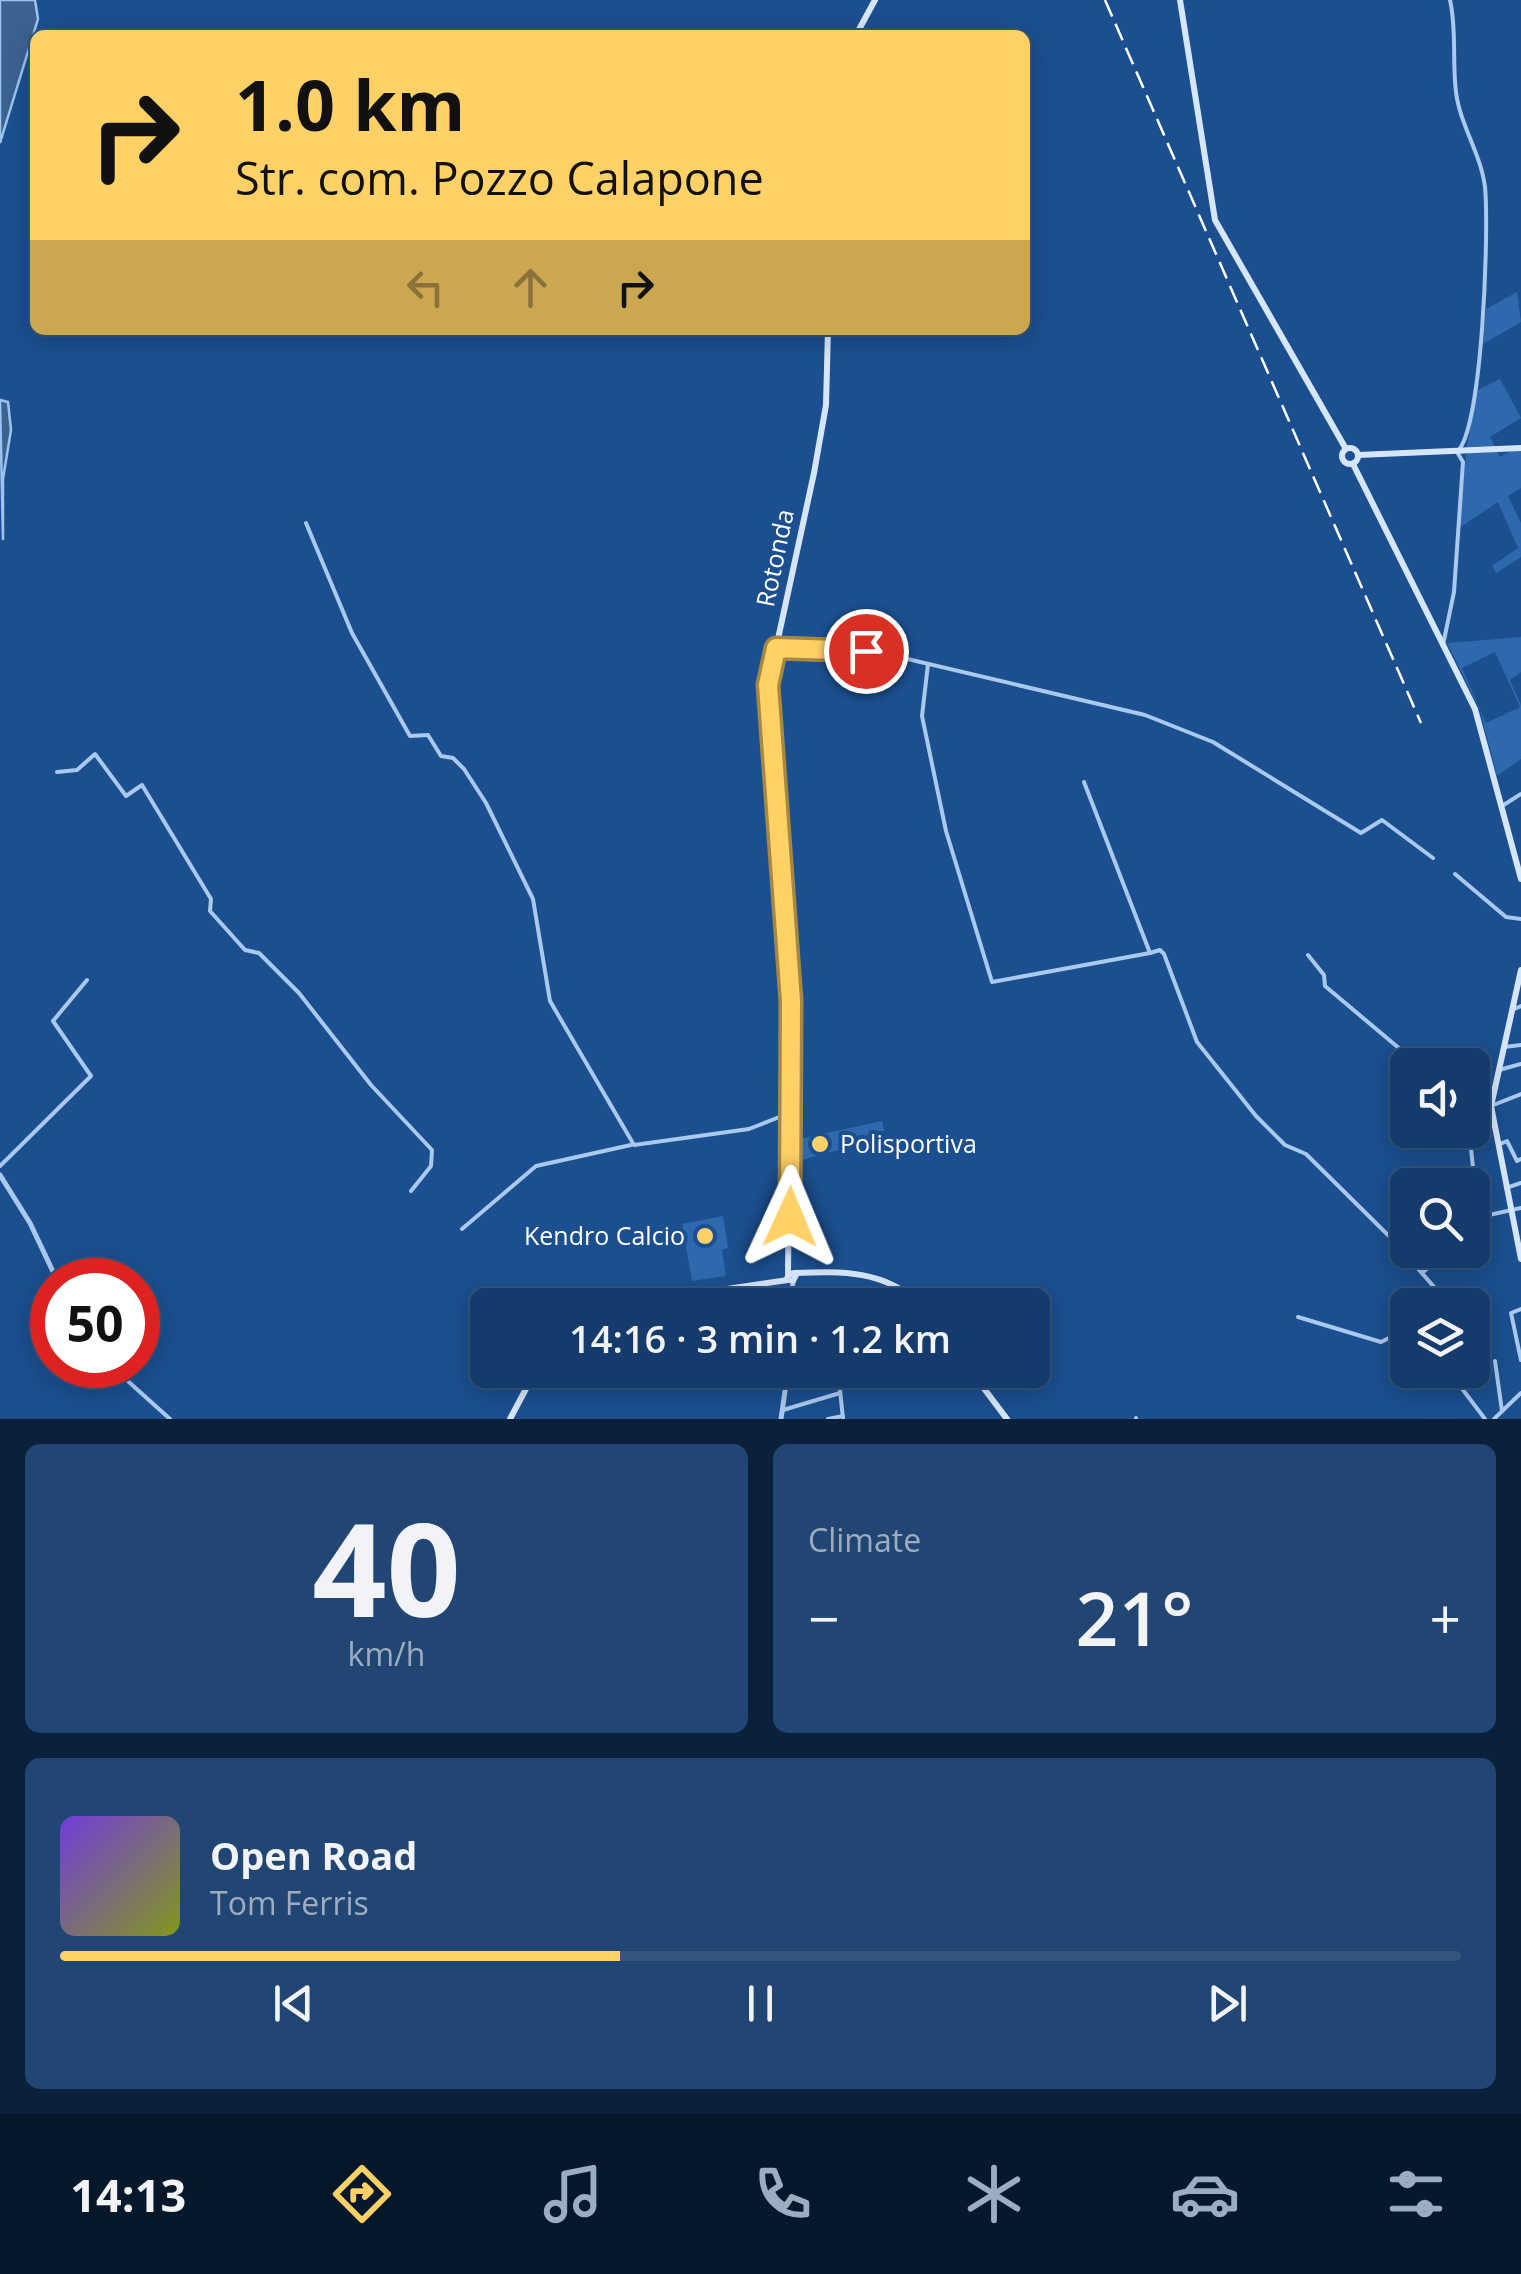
<!DOCTYPE html>
<meta charset="utf-8">
<style>
body{margin:0;font-family:"Open Sans",sans-serif;background:#214673;color:#f1f3f6;height:100vh;display:flex;flex-direction:column;font-size:38px;white-space:nowrap}
*{box-sizing:border-box;margin:0}
p{font-size:32px;color:#9dadc1}
.icon{flex:none;width:55px;height:55px;fill:none;stroke:currentColor;stroke-width:2;stroke-linecap:round;stroke-linejoin:round}
.map{position:relative;height:1419px;overflow:hidden}
.panel{display:flex;flex-direction:column;gap:25px;padding:25px;background:#0b203b;flex:1}
.panel>*{flex:none}
.top-card{position:absolute;left:30px;top:30px;width:1000px;height:305px;border-radius:15px;box-shadow:0 5px 25px #0003,0 0 0 2px #33557e;background:#ffd166;color:#111;overflow:hidden}
.buttons{position:absolute;left:1390px;top:1048px;display:grid;gap:20px}
.buttons a{display:grid;place-items:center;width:100px;height:100px;border-radius:15px;background:#143b6b;box-shadow:0 5px 25px #0003,0 0 0 2px #33557e;font-size:50px}
.speed{position:absolute;left:30px;top:1258px;display:flex;gap:20px;font-size:50px;font-weight:700;text-align:center}
.speed>*{display:grid;place-content:center;width:130px;height:130px;border-radius:50%;background:#143b6b;box-shadow:0 5px 25px #0003,0 0 0 2px #33557e;line-height:1}
.speed .limit{border:15px solid #d22;background:#fff;color:#111}
.pin{position:absolute;display:grid;place-items:center;width:85px;height:85px;color:#fff;margin:-42px;border:5px solid #fff;border-radius:50%;box-shadow:0 2px 10px #0007}
.me{position:absolute;width:110px;margin:-55px;rotate:1deg;stroke-linejoin:round;filter:drop-shadow(0 0 8px #0008)}
.turn{display:flex;align-items:center;gap:35px;height:210px;padding:0 40px;font-size:45px}
.turn .icon{width:130px;height:130px;stroke-width:2.5}
.turn b{display:block;font-size:70px;line-height:85px}
.lanes{display:flex;align-items:center;height:95px;padding:0 40px;background:#0003;justify-content:center;gap:50px;direction:ltr}
.lanes .off{opacity:.35}
.big{font-size:75px;font-weight:600;line-height:1.1}
.panel .widget{flex:1;display:flex;flex-direction:column;justify-content:center;gap:15px;min-width:0;padding:0 35px;border-radius:15px;background:#214673}
.panel .dial{align-items:center;gap:0}
.dial b{font-size:130px;line-height:1}
.song{display:flex;align-items:center;gap:30px}
.cover{width:120px;height:120px;border-radius:15px;background:linear-gradient(135deg,hsl(260 70% 55%),hsl(70 70% 35%))}
.played{height:10px;border-radius:5px;background:linear-gradient(90deg,#ffd166 40%,#33557e 40%)}
.keys{display:flex;justify-content:space-around;direction:ltr}
.heat{display:flex;justify-content:space-between;align-items:center;font-size:55px;direction:ltr}
.panel .tiles{flex:1;display:grid;gap:25px;grid-template-columns:1fr 1fr}
.widget:last-child{grid-column:span 2}
.trip{position:absolute;left:470px;top:1288px;width:580px;height:100px;border-radius:15px;background:#143b6b;box-shadow:0 5px 25px #0003,0 0 0 2px #33557e;font-weight:600;line-height:100px;text-align:center}
.tabs{display:flex;height:160px;justify-content:space-around;align-items:center;background:#08182b;color:#9dadc1}
.tabs .icon{width:70px;height:70px}
.tabs .on{color:#ffd166}
.tabs b{font-size:45px;color:#f1f3f6}
.map>svg:first-child{display:block}
.green{fill:#2e69ad;fill-rule:evenodd}
.water{fill:#3c6290;stroke:#9cc4f0;stroke-width:2.5}
.lines{fill:none;stroke-linecap:round;stroke-linejoin:round}
.minor{stroke:#a9c9ee;stroke-width:4}
.tertiary{stroke:#a9c9ee;stroke-width:5}
.secondary{stroke:#d6e6fa;stroke-width:6}
.rail{stroke:#fff;stroke-width:2.5;stroke-dasharray:18 8;stroke-linecap:butt}
.route-casing{stroke:#a68842;stroke-width:25}
.route{stroke:#ffd166;stroke-width:18}
.poi-dot{fill:#ffd166;stroke:#1b4f8f;stroke-width:4}
.labels{text-anchor:middle;stroke-width:8;stroke-linejoin:round;paint-order:stroke}
.street-label{font-size:25px;fill:#fff;stroke:#1b4f8f}
.poi-label{font-size:25px;fill:#fff;stroke:#1b4f8f;text-anchor:start}
</style>
<div class="map">
<svg width="1521" height="1419" viewBox="0 0 1521 1419">
<rect width="100%" height="100%" fill="#1b4f8f"/>
<g class="green">
<path d="M1517,292L1521,322L1483,344L1486,309Z"/>
<path d="M1500,379L1521,418L1490,437L1500,457L1521,445V488L1508,496L1521,523V557L1496,573L1492,566L1518,548L1498,502L1459,528L1467,445L1478,390Z"/>
<path d="M1521,637V672L1510,680L1521,705V759L1497,776L1480,710L1447,643ZM1495,652L1520,707L1486,723L1462,668Z"/>
<path d="M882,1121L884,1131L845,1140L847,1148L794,1162L795,1140Z"/>
<path d="M723,1216L728,1248L722,1250L726,1276L692,1281L682,1224Z"/>
</g>
<g class="water">
<path d="M0,0H35L38,19L0,143Z"/>
<path d="M0,400L8,402L11,430L3,479V540Z"/>
</g>
<g class="lines">
<g class="minor">
<path d="M306,523L352,633L410,736L428,735L441,756L453,758L464,769L486,803L533,899L550,1001L634,1145L749,1129L787,1114"/>
<path d="M1443,645L1454,592L1463,462L1457,452C1483,428 1489,228 1485,187C1481,154 1460,125 1456,92C1452,61 1457,31 1450,0"/>
<path d="M778,648L882,653L1145,715L1213,742L1361,833L1382,820L1433,858"/>
<path d="M928,664L922,716L946,831L992,982L1150,953"/>
<path d="M57,772L77,770L95,754L126,796L142,785L211,899L210,911L245,950L259,953L299,993L371,1085L432,1150L431,1166L411,1191"/>
<path d="M1084,782L1150,953L1160,950L1164,954L1197,1042L1256,1116L1285,1145L1306,1154L1391,1238L1450,1305"/>
<path d="M1502,806L1521,794"/>
<path d="M1455,874L1506,917L1521,919"/>
<path d="M1308,955L1324,975L1325,986L1419,1065"/>
<path d="M1512,1010L1521,1006"/>
<path d="M1504,1047L1521,1045"/>
<path d="M1499,1070L1521,1064"/>
<path d="M1491,1106L1521,1094"/>
<path d="M1469,1130L1479,1224L1472,1230"/>
<path d="M1500,1144L1507,1141L1517,1161L1521,1159"/>
<path d="M0,1166L91,1076L53,1021L87,980"/>
<path d="M1506,1188L1521,1183"/>
<path d="M1489,1215L1521,1208"/>
<path d="M462,1229L536,1166L631,1145"/>
<path d="M1422,1273L1449,1250"/>
<path d="M830,1294V1305"/>
<path d="M1521,1309L1511,1313L1521,1360"/>
<path d="M1298,1317L1381,1342L1395,1335L1408,1349"/>
<path d="M1495,1361L1502,1411"/>
<path d="M110,1365L170,1419"/>
<path d="M838,1370L843,1419"/>
<path d="M1448,1370L1485,1419"/>
<path d="M783,1410L840,1393"/>
<path d="M828,1419L843,1416"/>
<path d="M1136,1419V1418"/>
<path d="M1494,1419L1521,1393"/>
</g>
<g class="tertiary">
<path d="M0,1175L30,1223L57,1280"/>
<path d="M791,1305L793,1281"/>
<path d="M781,1419L788,1370"/>
</g>
<g class="secondary">
<path d="M1180,0L1215,220L1346,449"/>
<path d="M856,35L875,0"/>
<circle cx="1350" cy="456" r="8"/>
<path d="M1358,455L1521,448"/>
<path d="M1353,464L1475,709L1521,879"/>
<path d="M1521,970L1491,1106L1521,1259"/>
<path d="M788,1273L791,1001L768,685L814,473L826,405L828,330"/>
<path d="M789,1273L796,1275L793,1281L787,1279Z"/>
<path d="M794,1273C843,1271 884,1270 922,1305"/>
<path d="M618,1305L788,1280"/>
<path d="M970,1370L1007,1419"/>
<path d="M510,1419L536,1370"/>
</g>
<path class="rail" d="M1105,0L1421,723"/>
</g>
<g class="lines">
<defs>
<path id="route" d="M790,1217L791,1001L768,685L776,648L866,651"/>
</defs>
<use href="#route" class="route-casing"/>
<use href="#route" class="route"/>
</g>
<g class="poi-dot">
<circle cx="820" cy="1144" r="10"/>
<circle cx="705" cy="1236" r="10"/>
</g>
<g class="labels">
<g class="street-label">
<text transform="translate(775 558) rotate(-78)" y="9">Rotonda</text>
</g>
<g class="poi-label">
<text x="840" y="1153">Polisportiva</text>
<text x="685" y="1245" text-anchor="end">Kendro Calcio</text>
</g>
</g>
</svg>
<div class="buttons">
<a><svg class="icon" aria-label="sound" viewBox="0 0 24 24"><path d="M4 9h4l5-4v14l-5-4H4zM17 9q2 3 0 6"/></svg></a>
<a><svg class="icon" aria-label="search" viewBox="0 0 24 24"><circle cx="10" cy="10" r="6"/><path d="M15 15l6 6"/></svg></a>
<a><svg class="icon" aria-label="layers" viewBox="0 0 24 24"><path d="M12 4l9 5-9 5-9-5zM3 14l9 5 9-5"/></svg></a>
</div>
<div class="speed"><div class="limit">50</div></div>
<div class="pin" style="left:866px;top:651px;background:#d93025"><svg class="icon" aria-label="arrive" viewBox="0 0 24 24"><path d="M6 21V4h12l-3 4 3 4H6"/></svg></div>
<svg class="me" style="left:790px;top:1217px" viewBox="-20 -20 40 40"><path d="M0-17L14 15 0 8-14 15z" fill="#ffd166" stroke="#fff" stroke-width="4"/></svg>
<div class="trip">14:16 · 3 min · 1.2 km</div>
<div class="top-card">
<div class="turn"><svg class="icon" aria-label="right" viewBox="0 0 24 24"><path d="M7 20v-9h11M14 6l5 5-5 5"/></svg><div><b>1.0 km</b>Str. com. Pozzo Calapone</div></div>
<div class="lanes"><svg class="icon off" aria-label="left" viewBox="0 0 24 24"><path d="M17 20v-9H6M10 6l-5 5 5 5"/></svg><svg class="icon off" aria-label="ahead" viewBox="0 0 24 24"><path d="M12 20V5M6 11l6-6 6 6"/></svg><svg class="icon" aria-label="right" viewBox="0 0 24 24"><path d="M7 20v-9h11M14 6l5 5-5 5"/></svg></div>
</div>
</div>
<section class="panel">
<div class="tiles">
<div class="widget dial"><b>40</b><p>km/h</p></div>
<div class="widget"><p>Climate</p>
<div class="heat"><a>−</a><b class="big">21°</b><a>+</a></div>
</div>
<div class="widget">
<div class="song"><i class="cover"></i><div><b>Open Road</b><p>Tom Ferris</p></div></div>
<div class="played"></div>
<div class="keys"><svg class="icon" aria-label="previous" viewBox="0 0 24 24"><path d="M18 5L8 12l10 7zM5 5v14"/></svg><svg class="icon" aria-label="pause" viewBox="0 0 24 24"><path d="M8 5v14M16 5v14"/></svg><svg class="icon" aria-label="next" viewBox="0 0 24 24"><path d="M6 5l10 7-10 7zM19 5v14"/></svg></div>
</div>
</div>
</section>
<nav class="tabs">
<b>14:13</b>
<svg class="icon on" aria-label="directions" viewBox="0 0 24 24"><path d="M12 3l9 9-9 9-9-9zM9 14v-3h6M13 9l2 2-2 2"/></svg>
<svg class="icon" aria-label="music" viewBox="0 0 24 24"><path d="M9 18V5l10-2v13"/><circle cx="6" cy="18" r="3"/><circle cx="16" cy="16" r="3"/></svg>
<svg class="icon" aria-label="phone" viewBox="0 0 24 24"><path d="M5 4h4l2 5-3 2q2 4 5 5l2-3 5 2v4C11 20 4 13 5 4z"/></svg>
<svg class="icon" aria-label="climate" viewBox="0 0 24 24"><path d="M12 3v18M4 7l16 10M4 17L20 7"/></svg>
<svg class="icon" aria-label="car" viewBox="0 0 24 24"><path d="M5 17H2v-5l4-1 3-4h7l3 4 3 1v5h-3M9 17h6M6 11h13"/><circle cx="7" cy="17" r="2"/><circle cx="17" cy="17" r="2"/></svg>
<svg class="icon" aria-label="filters" viewBox="0 0 24 24"><path d="M4 7h16M4 17h16"/><circle cx="9" cy="7" r="2"/><circle cx="15" cy="17" r="2"/></svg>
</nav>
